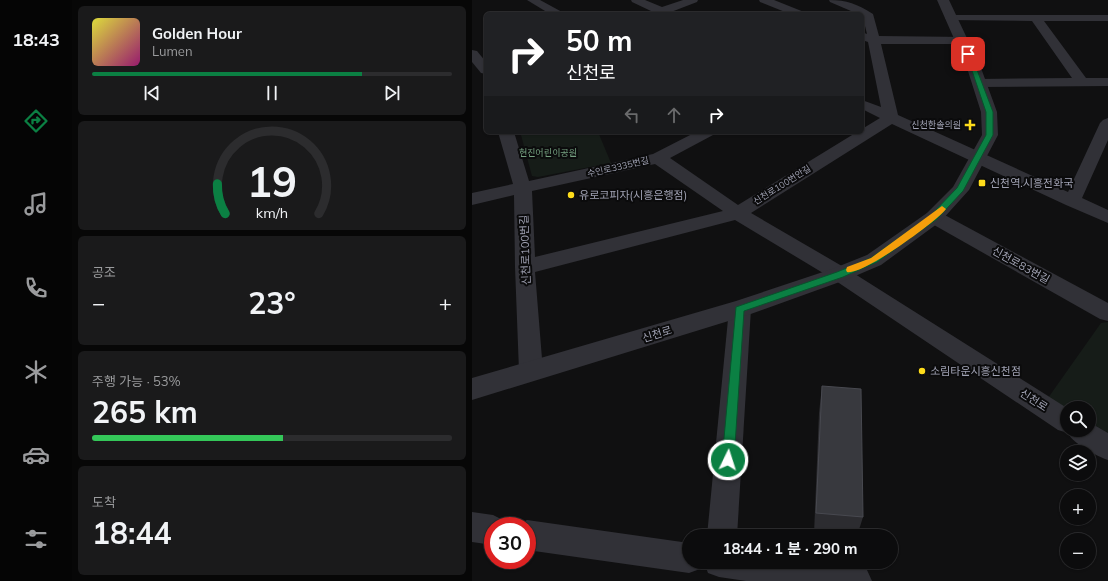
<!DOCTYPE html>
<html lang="ko">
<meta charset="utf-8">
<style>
body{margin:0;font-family:Mulish,"Noto Sans KR",sans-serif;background:#1a1a1b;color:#f1f3f6;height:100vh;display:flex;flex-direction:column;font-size:15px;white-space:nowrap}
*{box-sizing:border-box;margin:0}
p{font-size:13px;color:#9a9b9d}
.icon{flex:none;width:22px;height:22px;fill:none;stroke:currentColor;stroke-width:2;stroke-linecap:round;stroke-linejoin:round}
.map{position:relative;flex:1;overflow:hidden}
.drawer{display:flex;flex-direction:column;gap:6px;padding:6px;background:#070707;width:400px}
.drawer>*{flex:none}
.banner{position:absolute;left:12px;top:12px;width:380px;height:122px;border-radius:6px;box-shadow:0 1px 3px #0004,0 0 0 1px #2c2c2e;background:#202124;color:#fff;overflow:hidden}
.fabs{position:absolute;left:588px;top:401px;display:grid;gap:8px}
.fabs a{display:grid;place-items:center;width:36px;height:36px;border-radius:50%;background:#0c0c0d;box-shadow:0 1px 3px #0004,0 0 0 1px #2c2c2e;font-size:20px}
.speed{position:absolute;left:12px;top:517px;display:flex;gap:8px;font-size:20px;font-weight:700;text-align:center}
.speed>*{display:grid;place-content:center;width:52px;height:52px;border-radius:50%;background:#0c0c0d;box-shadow:0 1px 3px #0004,0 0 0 1px #2c2c2e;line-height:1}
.speed .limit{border:6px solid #d22;background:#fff;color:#111}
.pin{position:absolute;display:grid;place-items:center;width:34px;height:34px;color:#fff;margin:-17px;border-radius:8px;box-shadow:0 2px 6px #0006}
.me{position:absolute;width:44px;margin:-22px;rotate:4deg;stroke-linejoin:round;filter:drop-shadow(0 0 3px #0008)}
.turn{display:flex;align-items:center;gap:14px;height:84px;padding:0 16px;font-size:18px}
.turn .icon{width:52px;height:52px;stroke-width:2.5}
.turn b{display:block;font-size:28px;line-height:34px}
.lanes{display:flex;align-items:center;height:38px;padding:0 16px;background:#0003;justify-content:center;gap:20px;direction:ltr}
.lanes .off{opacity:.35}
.big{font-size:30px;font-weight:700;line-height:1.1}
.drawer .widget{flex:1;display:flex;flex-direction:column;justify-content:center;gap:6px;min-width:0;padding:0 14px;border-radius:6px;background:#1a1a1b}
.drawer .dial{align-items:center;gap:0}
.dial svg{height:104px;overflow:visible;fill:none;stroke:#2c2c2e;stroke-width:7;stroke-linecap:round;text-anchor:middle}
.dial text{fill:#f1f3f6;stroke:none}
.song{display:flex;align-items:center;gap:12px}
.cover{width:48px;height:48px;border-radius:6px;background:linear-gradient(135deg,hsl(60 70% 55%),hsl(320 70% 35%))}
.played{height:4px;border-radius:2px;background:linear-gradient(90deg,#0b8043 75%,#2c2c2e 75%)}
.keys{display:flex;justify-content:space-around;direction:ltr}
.heat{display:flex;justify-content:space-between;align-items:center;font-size:22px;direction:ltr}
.charge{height:6px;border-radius:3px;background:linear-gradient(90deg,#34c759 53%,#2c2c2e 0)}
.trip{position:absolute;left:210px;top:529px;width:216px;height:40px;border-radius:20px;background:#0c0c0d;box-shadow:0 1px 3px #0004,0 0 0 1px #2c2c2e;font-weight:700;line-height:40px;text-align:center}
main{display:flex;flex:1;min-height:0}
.dock{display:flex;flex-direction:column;width:72px;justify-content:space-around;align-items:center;background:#050505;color:#9a9b9d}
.dock .icon{width:28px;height:28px}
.dock .selected{color:#0b8043}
.dock b{font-size:18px;color:#f1f3f6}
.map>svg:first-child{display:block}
.green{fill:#161c18}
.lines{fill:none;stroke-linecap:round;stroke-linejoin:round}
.minor{fill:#313137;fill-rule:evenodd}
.tertiary{fill:#313137;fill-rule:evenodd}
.wall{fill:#2c2c30}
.building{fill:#38393e;stroke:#484950}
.route{fill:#0b8043;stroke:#07532c}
.slow{fill:#f59e0b}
.poi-dot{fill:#fedc1b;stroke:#0b0b0c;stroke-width:1.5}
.labels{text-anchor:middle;stroke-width:4;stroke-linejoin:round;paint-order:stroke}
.far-poi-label{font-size:9px;fill:#a0a2b3;stroke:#0b0b0c;text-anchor:end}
.far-park-label{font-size:9px;fill:#75a080;stroke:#0b0b0c}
.far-street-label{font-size:9px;fill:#a0a2b3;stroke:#0b0b0c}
.poi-label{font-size:11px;fill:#a0a2b3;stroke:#0b0b0c;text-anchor:start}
.street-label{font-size:11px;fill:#a0a2b3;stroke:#0b0b0c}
</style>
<main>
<nav class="dock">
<b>18:43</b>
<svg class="icon selected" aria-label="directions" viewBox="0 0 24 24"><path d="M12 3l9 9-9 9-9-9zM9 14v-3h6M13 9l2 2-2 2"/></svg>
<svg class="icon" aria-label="music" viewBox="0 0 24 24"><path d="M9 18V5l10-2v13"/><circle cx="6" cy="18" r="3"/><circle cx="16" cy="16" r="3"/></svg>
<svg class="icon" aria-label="phone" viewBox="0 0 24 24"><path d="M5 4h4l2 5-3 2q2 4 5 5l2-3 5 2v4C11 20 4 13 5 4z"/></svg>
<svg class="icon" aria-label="climate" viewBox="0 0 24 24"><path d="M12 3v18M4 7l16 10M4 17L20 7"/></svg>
<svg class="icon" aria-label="car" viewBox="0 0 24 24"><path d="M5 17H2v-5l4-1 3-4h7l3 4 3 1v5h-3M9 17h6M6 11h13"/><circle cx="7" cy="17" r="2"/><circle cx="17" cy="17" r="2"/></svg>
<svg class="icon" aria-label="filters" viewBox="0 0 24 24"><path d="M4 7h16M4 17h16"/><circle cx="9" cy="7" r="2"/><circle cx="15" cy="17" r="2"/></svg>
</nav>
<section class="drawer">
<div class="widget">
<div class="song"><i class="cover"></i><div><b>Golden Hour</b><p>Lumen</p></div></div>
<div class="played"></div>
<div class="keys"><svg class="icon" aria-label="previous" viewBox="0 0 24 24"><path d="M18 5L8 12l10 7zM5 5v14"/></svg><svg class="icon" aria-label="pause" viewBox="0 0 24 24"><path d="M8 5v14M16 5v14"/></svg><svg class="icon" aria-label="next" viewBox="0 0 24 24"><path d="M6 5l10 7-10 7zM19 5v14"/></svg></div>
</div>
<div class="widget dial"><svg viewBox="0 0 100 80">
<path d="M14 69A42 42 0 1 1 86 69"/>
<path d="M14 69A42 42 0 0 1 8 46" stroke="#0b8043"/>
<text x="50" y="56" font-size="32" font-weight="700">19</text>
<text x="50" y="72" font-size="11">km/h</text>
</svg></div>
<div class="widget"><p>공조</p>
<div class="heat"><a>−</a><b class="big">23°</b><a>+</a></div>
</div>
<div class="widget"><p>주행 가능 · 53%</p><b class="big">265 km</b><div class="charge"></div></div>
<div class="widget"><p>도착</p><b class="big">18:44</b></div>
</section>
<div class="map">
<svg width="636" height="581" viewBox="0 0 636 581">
<rect width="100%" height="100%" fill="#101011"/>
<g class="green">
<path d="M57,132H126L139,163L66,177L60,176L49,135Z"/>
<path d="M636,322V433L617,422V408H595L576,398L629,323Z"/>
</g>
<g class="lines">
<g class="minor">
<path d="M55,0H68L90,12L92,14H78Z"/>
<path d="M159,0H173L190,7L211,0H226L225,2L199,12L201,14H176L179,11L160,2Z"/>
<path d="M287,0H302L332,12L334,14H318L288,2Z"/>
<path d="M357,0C375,0 385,4 401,14L407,36L494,37L496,40L494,43L490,44H409L426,115L596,192L628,123L631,120L636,118V140L610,198L636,210V223L594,205L420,124L279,213L375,269L595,408V430H617V422L636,433V460C625,456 601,444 596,433L586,430L361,279L263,220L63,272L71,371L67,378L59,381L51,378L47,371L43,267L42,195L0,205V193L41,184L26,132H42L57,181L181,154L224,132H244L241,135L198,158L266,205L385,132H390V129L408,118L390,109V100L409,107L396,42L390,40V32L395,34L390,14H386L358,2ZM183,164L251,211L63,257L60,191Z"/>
<path d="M479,15H636V21H572L614,78H636V86L507,87L502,86L500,83L502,80L507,79L600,78L560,21L475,20L473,18L475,16Z"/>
<path d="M0,50L5,51L14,62V74L9,73L0,62Z"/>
<path d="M462,211L469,213L636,303V321L628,319L455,221L453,217L455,213Z"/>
<path d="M268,301L276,303L279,309L265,536H235L257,309L260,303Z"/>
<path d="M0,512L21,515L31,520L34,526H21V545L0,542Z"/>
<path d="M55,520L217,543V562H230L228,569L217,573L55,550V526H44Z"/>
<path d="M232,562H359L384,565L395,570L400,581H274L247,577L236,573Z"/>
</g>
<path class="tertiary" d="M465,0H477L509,68L525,112L526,135L497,190L469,221L409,265L376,279L276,315L0,400V378L264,301L360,269L395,255L455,213L481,187L510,135L509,112L495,68Z"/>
</g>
<path class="wall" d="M350,386L391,517L385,536H370L342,534L347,413Z"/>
<path class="building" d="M350,386L389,389L391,517L344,513Z"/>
<path class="route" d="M494,53L499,54L521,112V135L491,191L465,219L405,262L371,277L272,311L262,460L260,464L256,466L252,464L250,460L264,307L365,272L399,258L459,215L485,188L514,135V112Z"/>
<path class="slow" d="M470,206L474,209C464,222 390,276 375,272L374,270L375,267L399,258Z"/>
<g class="poi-dot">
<path d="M496 119h4v4h4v4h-4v4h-4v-4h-4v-4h4z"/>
<rect x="506" y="179" width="8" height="8" rx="2"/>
<circle cx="99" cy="195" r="4"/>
<circle cx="450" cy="371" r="4"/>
</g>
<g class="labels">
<g class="far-poi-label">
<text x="489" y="128">신천한솔의원</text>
</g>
<g class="far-park-label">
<text x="76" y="156">현진어린이공원</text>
</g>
<g class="far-street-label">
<text transform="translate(146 167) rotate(-13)" y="3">수인로3335번길</text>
<text transform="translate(310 185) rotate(-32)" y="3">신천로100번안길</text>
</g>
<g class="poi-label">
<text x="518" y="187">신천역.시흥전화국</text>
<text x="107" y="199">유로코피자(시흥은행점)</text>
<text x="458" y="375">소림타운시흥신천점</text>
</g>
<g class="street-label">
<text transform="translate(53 250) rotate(-92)" y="4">신천로100번길</text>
<text transform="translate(549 265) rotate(29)" y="4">신천로83번길</text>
<text transform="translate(185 334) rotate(-17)" y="4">신천로</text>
<text transform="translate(562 400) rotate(33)" y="4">신천로</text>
</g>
</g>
</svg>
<div class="fabs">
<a><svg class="icon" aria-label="search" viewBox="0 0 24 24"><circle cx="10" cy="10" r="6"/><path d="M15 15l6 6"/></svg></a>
<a><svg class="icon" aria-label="layers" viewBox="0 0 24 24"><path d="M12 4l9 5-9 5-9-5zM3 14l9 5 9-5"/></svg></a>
<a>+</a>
<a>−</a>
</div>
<div class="speed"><div class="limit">30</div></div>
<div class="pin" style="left:496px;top:54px;background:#d93025"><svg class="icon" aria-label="arrive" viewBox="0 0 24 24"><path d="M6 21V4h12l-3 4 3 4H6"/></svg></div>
<svg class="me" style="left:256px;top:460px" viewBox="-20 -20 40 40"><circle r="17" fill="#0b8043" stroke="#fff" stroke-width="3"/><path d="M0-11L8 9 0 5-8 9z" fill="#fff"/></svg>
<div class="trip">18:44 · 1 분 · 290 m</div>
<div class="banner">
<div class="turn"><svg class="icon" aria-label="right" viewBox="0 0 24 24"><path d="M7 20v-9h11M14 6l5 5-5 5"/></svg><div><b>50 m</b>신천로</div></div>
<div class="lanes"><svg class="icon off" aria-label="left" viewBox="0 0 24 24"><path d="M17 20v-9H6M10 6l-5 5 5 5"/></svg><svg class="icon off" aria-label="ahead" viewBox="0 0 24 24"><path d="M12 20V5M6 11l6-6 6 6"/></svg><svg class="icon" aria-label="right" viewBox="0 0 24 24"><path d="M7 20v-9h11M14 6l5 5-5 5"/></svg></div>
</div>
</div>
</main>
